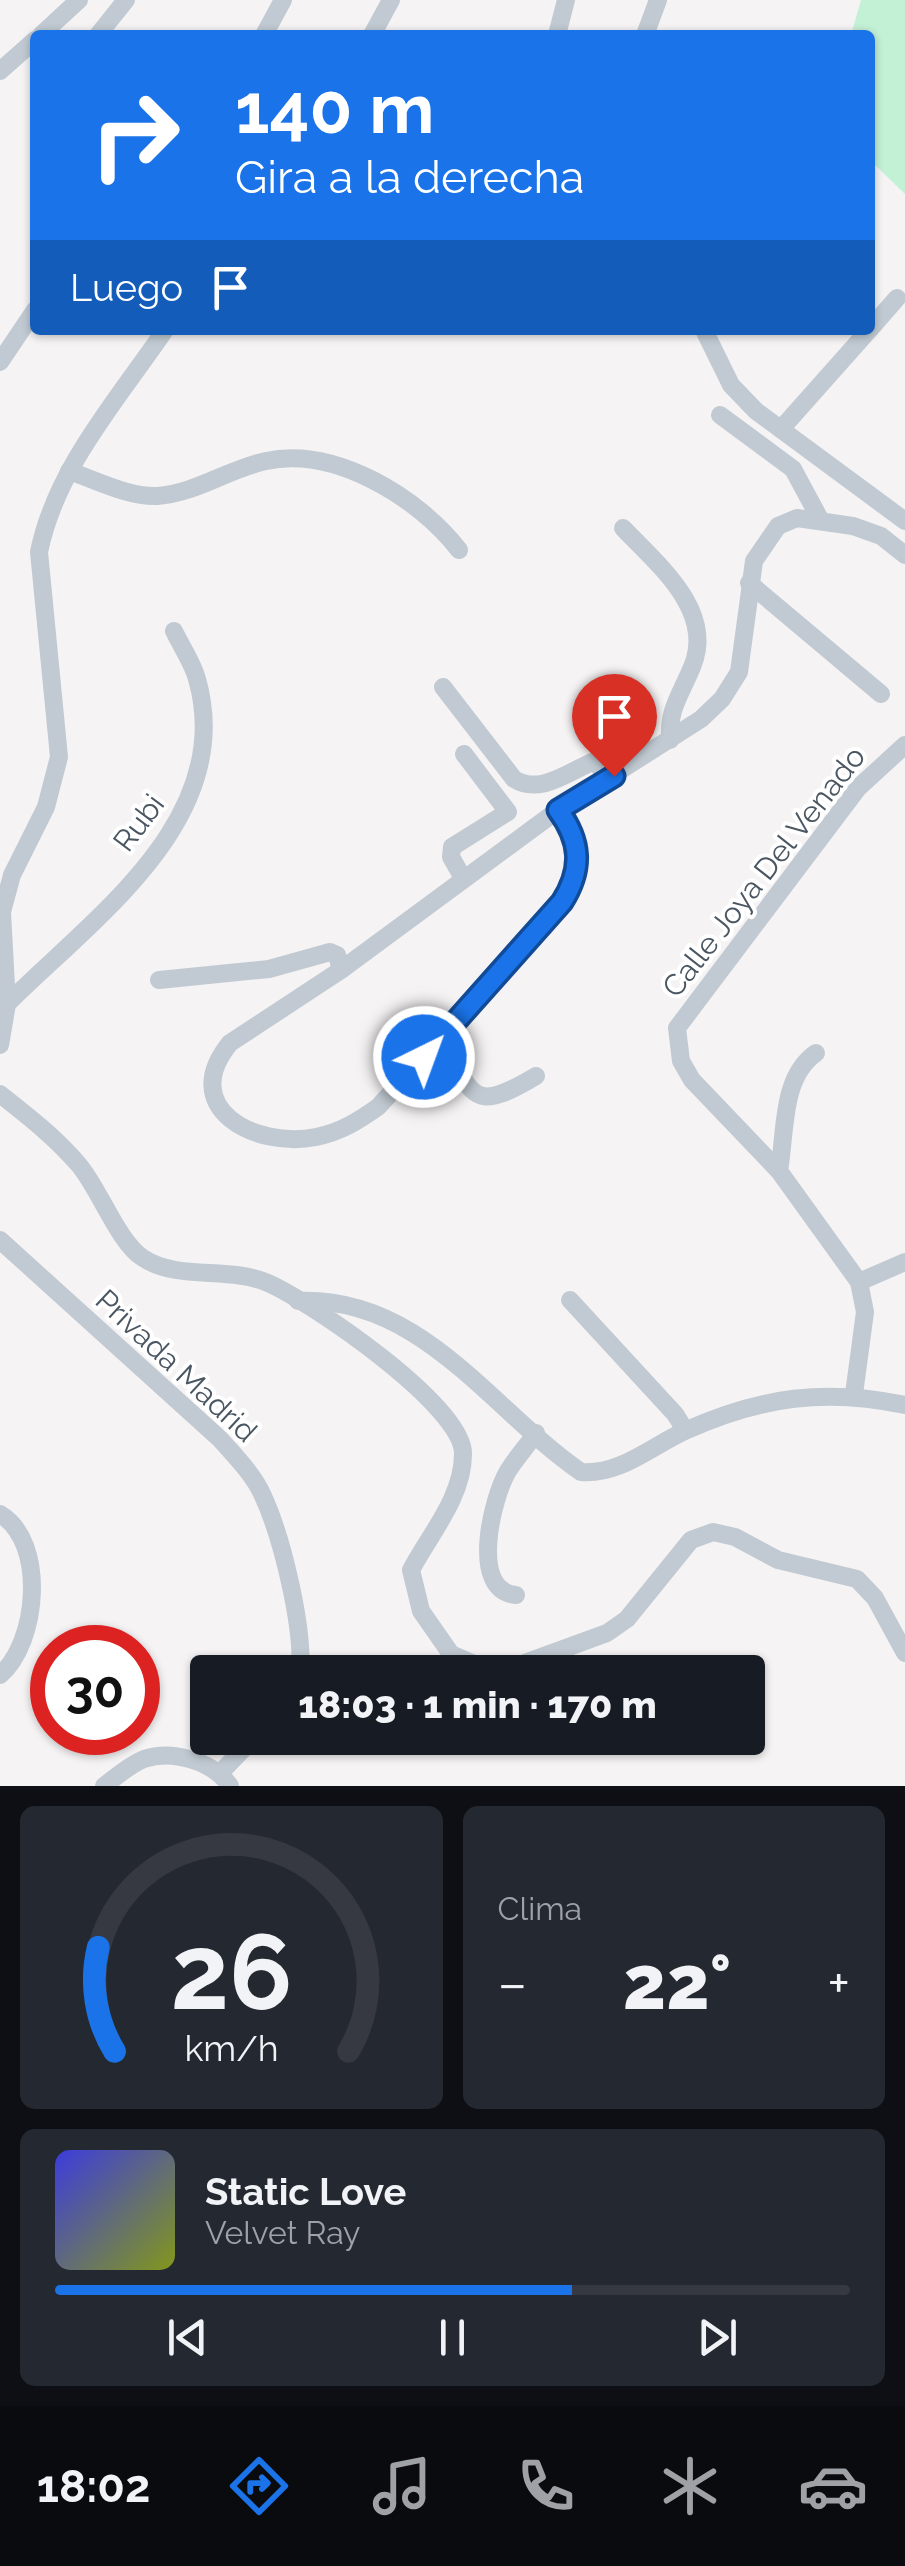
<!DOCTYPE html>
<html lang="es">
<meta charset="utf-8">
<style>
body{margin:0;font-family:Raleway,sans-serif;background:#242831;color:#f1f3f6;height:100vh;display:flex;flex-direction:column;font-size:38px;white-space:nowrap}
*{box-sizing:border-box;margin:0}
p{font-size:32px;color:#9ea1a6}
.icon{flex:none;width:55px;height:55px;fill:none;stroke:currentColor;stroke-width:2;stroke-linecap:round;stroke-linejoin:round}
.map{position:relative;height:1786px;overflow:hidden}
.side{display:flex;flex-direction:column;gap:20px;padding:20px;background:#0d0f14;flex:1}
.side>*{flex:none}
.guide{position:absolute;left:30px;top:30px;width:845px;height:305px;border-radius:10px;box-shadow:0 2px 8px #0004;background:#1a73e8;color:#fff;overflow:hidden}
.speed{position:absolute;left:30px;top:1625px;display:flex;gap:20px;font-size:50px;font-weight:700;text-align:center}
.speed>*{display:grid;place-content:center;width:130px;height:130px;border-radius:50%;background:#171b24;box-shadow:0 2px 8px #0004;line-height:1}
.speed .limit{border:15px solid #d22;background:#fff;color:#111}
.pin{position:absolute;display:grid;place-items:center;width:85px;height:85px;color:#fff;margin:-102px -42px;border-radius:50% 50% 50% 0;rotate:-45deg;box-shadow:0 0 10px #0007}
.pin .icon{rotate:45deg}
.me{position:absolute;width:110px;margin:-55px;rotate:42deg;stroke-linejoin:round;filter:drop-shadow(0 0 8px #0008)}
.turn{display:flex;align-items:center;gap:35px;height:210px;padding:0 40px;font-size:45px}
.turn .icon{width:130px;height:130px;stroke-width:2.5}
.turn b{display:block;font-size:70px;line-height:85px}
.then{display:flex;align-items:center;height:95px;padding:0 40px;background:#0003;gap:20px;font-size:38px}
.big{font-size:75px;font-weight:800;line-height:1.1}
.side .tile{flex:1;display:flex;flex-direction:column;justify-content:center;gap:15px;min-width:0;padding:0 35px;border-radius:15px;background:#242831}
.side .dial{align-items:center;gap:0}
.dial svg{height:260px;overflow:visible;fill:none;stroke:#363941;stroke-width:7;stroke-linecap:round;text-anchor:middle}
.dial text{fill:#f1f3f6;stroke:none}
.song{display:flex;align-items:center;gap:30px}
.cover{width:120px;height:120px;border-radius:15px;background:linear-gradient(135deg,hsl(240 70% 55%),hsl(70 70% 35%))}
.played{height:10px;border-radius:5px;background:linear-gradient(90deg,#1a73e8 65%,#363941 65%)}
.keys{display:flex;justify-content:space-around;direction:ltr}
.heat{display:flex;justify-content:space-between;align-items:center;font-size:55px;direction:ltr}
.side .tiles{flex:1;display:grid;gap:20px;grid-template-columns:1fr 1fr}
.tile:last-child{grid-column:span 2}
.trip{position:absolute;left:190px;top:1655px;width:575px;height:100px;border-radius:10px;background:#171b24;box-shadow:0 2px 8px #0004;font-weight:800;line-height:100px;text-align:center}
.tab-bar{display:flex;height:160px;justify-content:space-around;align-items:center;background:#090b0e;color:#9ea1a6}
.tab-bar .icon{width:70px;height:70px}
.tab-bar .selected{color:#1a73e8}
.tab-bar b{font-size:45px;color:#f1f3f6}
.map>svg:first-child{display:block}
.green{fill:#c3f1d5}
.lines{fill:none;stroke-linecap:round;stroke-linejoin:round}
.minor{stroke:#c1cad2;stroke-width:18}
.route-casing{stroke:#114b97;stroke-width:25}
.route{stroke:#1a73e8;stroke-width:18}
.labels{text-anchor:middle;stroke-width:8;stroke-linejoin:round;paint-order:stroke}
.street-label{font-size:30px;fill:#4a5661;stroke:#fff}
</style>
<div class="map">
<svg width="905" height="1786" viewBox="0 0 905 1786">
<rect width="100%" height="100%" fill="#f5f3f3"/>
<path class="green" d="M861,0H905V194L870,160V35H851Z"/>
<g class="lines">
<g class="minor">
<path d="M41,35L79,0"/>
<path d="M98,35L126,0"/>
<path d="M264,35L283,0"/>
<path d="M372,35L391,0"/>
<path d="M557,35L566,0"/>
<path d="M645,35L658,0"/>
<path d="M0,71L35,40"/>
<path d="M870,329L897,298"/>
<path d="M704,330L731,385L756,411L905,521"/>
<path d="M0,362L35,310"/>
<path d="M720,415L793,469L821,521"/>
<path d="M781,429L869,330"/>
<path d="M69,471C96,480 128,497 157,496C197,493 228,469 266,461C335,446 419,498 459,550"/>
<path d="M623,528C657,564 716,611 692,667C681,694 668,709 670,740"/>
<path d="M749,583L881,694"/>
<path d="M443,687L514,779C539,795 567,773 592,762L614,776"/>
<path d="M558,810L572,828L578,848L573,885L543,927L378,1107C358,1121 341,1132 316,1137C255,1149 177,1108 230,1043L341,970L558,810L701,719L722,699L739,672L754,561L778,526L797,518L853,526L881,536L905,555"/>
<path d="M463,878L451,857L452,847L508,812L464,754"/>
<path d="M159,980L269,969L330,952L337,955L341,970"/>
<path d="M7,1004C93,918 237,819 197,679C193,663 181,646 174,631"/>
<path d="M440,1038C474,1096 471,1115 536,1076"/>
<path d="M0,1045L7,1004L2,912L12,875L46,807L59,757L39,552C56,468 118,399 165,330"/>
<path d="M0,1094C28,1116 56,1138 79,1165C100,1190 118,1242 143,1258C178,1281 229,1266 268,1283C311,1302 464,1406 463,1454C463,1497 430,1534 411,1570L421,1611L451,1654L488,1670L511,1668L607,1633L627,1619L691,1540L713,1532L735,1537L778,1560L857,1579L875,1598L905,1653"/>
<path d="M779,1171C786,1131 781,1077 816,1053"/>
<path d="M0,1240L220,1439C235,1456 254,1475 263,1496C282,1537 304,1628 300,1672"/>
<path d="M859,1282L905,1262"/>
<path d="M570,1300L675,1414L685,1430"/>
<path d="M298,1301C422,1296 491,1410 581,1472C621,1475 651,1446 687,1430C761,1397 826,1388 905,1405"/>
<path d="M854,1394L865,1312L859,1282L779,1171L692,1080L681,1061L677,1028L858,788L905,745"/>
<path d="M0,1514C47,1542 38,1643 0,1675"/>
<path d="M516,1595C469,1591 492,1498 508,1471C516,1458 527,1446 536,1433"/>
<path d="M221,1772L254,1738"/>
<path d="M104,1786C116,1777 129,1765 144,1759C173,1749 214,1762 230,1786"/>
</g>
</g>
<g class="lines">
<defs>
<path id="route" d="M424,1057L562,902C583,869 581,841 558,810L614,776"/>
</defs>
<use href="#route" class="route-casing"/>
<use href="#route" class="route"/>
</g>
<g class="labels">
<g class="street-label">
<text transform="translate(139 823) rotate(-53)" y="10">Rubi</text>
<text transform="translate(764 872) rotate(-52)" y="10">Calle Joya Del Venado</text>
<text transform="translate(176 1366) rotate(43)" y="10">Privada Madrid</text>
</g>
</g>
</svg>
<div class="speed"><div class="limit">30</div></div>
<div class="pin" style="left:614px;top:776px;background:#d93025"><svg class="icon" aria-label="arrive" viewBox="0 0 24 24"><path d="M6 21V4h12l-3 4 3 4H6"/></svg></div>
<svg class="me" style="left:424px;top:1057px" viewBox="-20 -20 40 40"><circle r="17" fill="#1a73e8" stroke="#fff" stroke-width="3"/><path d="M0-11L8 9 0 5-8 9z" fill="#fff"/></svg>
<div class="trip">18:03 · 1 min · 170 m</div>
<div class="guide">
<div class="turn"><svg class="icon" aria-label="right" viewBox="0 0 24 24"><path d="M7 20v-9h11M14 6l5 5-5 5"/></svg><div><b>140 m</b>Gira a la derecha</div></div>
<div class="then">Luego<svg class="icon" aria-label="arrive" viewBox="0 0 24 24"><path d="M6 21V4h12l-3 4 3 4H6"/></svg></div>
</div>
</div>
<section class="side">
<div class="tiles">
<div class="tile dial"><svg viewBox="0 0 100 80">
<path d="M14 69A42 42 0 1 1 86 69"/>
<path d="M14 69A42 42 0 0 1 9 37" stroke="#1a73e8"/>
<text x="50" y="56" font-size="32" font-weight="700">26</text>
<text x="50" y="72" font-size="11">km/h</text>
</svg></div>
<div class="tile"><p>Clima</p>
<div class="heat"><a>−</a><b class="big">22°</b><a>+</a></div>
</div>
<div class="tile">
<div class="song"><i class="cover"></i><div><b>Static Love</b><p>Velvet Ray</p></div></div>
<div class="played"></div>
<div class="keys"><svg class="icon" aria-label="previous" viewBox="0 0 24 24"><path d="M18 5L8 12l10 7zM5 5v14"/></svg><svg class="icon" aria-label="pause" viewBox="0 0 24 24"><path d="M8 5v14M16 5v14"/></svg><svg class="icon" aria-label="next" viewBox="0 0 24 24"><path d="M6 5l10 7-10 7zM19 5v14"/></svg></div>
</div>
</div>
</section>
<nav class="tab-bar">
<b>18:02</b>
<svg class="icon selected" aria-label="directions" viewBox="0 0 24 24"><path d="M12 3l9 9-9 9-9-9zM9 14v-3h6M13 9l2 2-2 2"/></svg>
<svg class="icon" aria-label="music" viewBox="0 0 24 24"><path d="M9 18V5l10-2v13"/><circle cx="6" cy="18" r="3"/><circle cx="16" cy="16" r="3"/></svg>
<svg class="icon" aria-label="phone" viewBox="0 0 24 24"><path d="M5 4h4l2 5-3 2q2 4 5 5l2-3 5 2v4C11 20 4 13 5 4z"/></svg>
<svg class="icon" aria-label="climate" viewBox="0 0 24 24"><path d="M12 3v18M4 7l16 10M4 17L20 7"/></svg>
<svg class="icon" aria-label="car" viewBox="0 0 24 24"><path d="M5 17H2v-5l4-1 3-4h7l3 4 3 1v5h-3M9 17h6M6 11h13"/><circle cx="7" cy="17" r="2"/><circle cx="17" cy="17" r="2"/></svg>
</nav>
